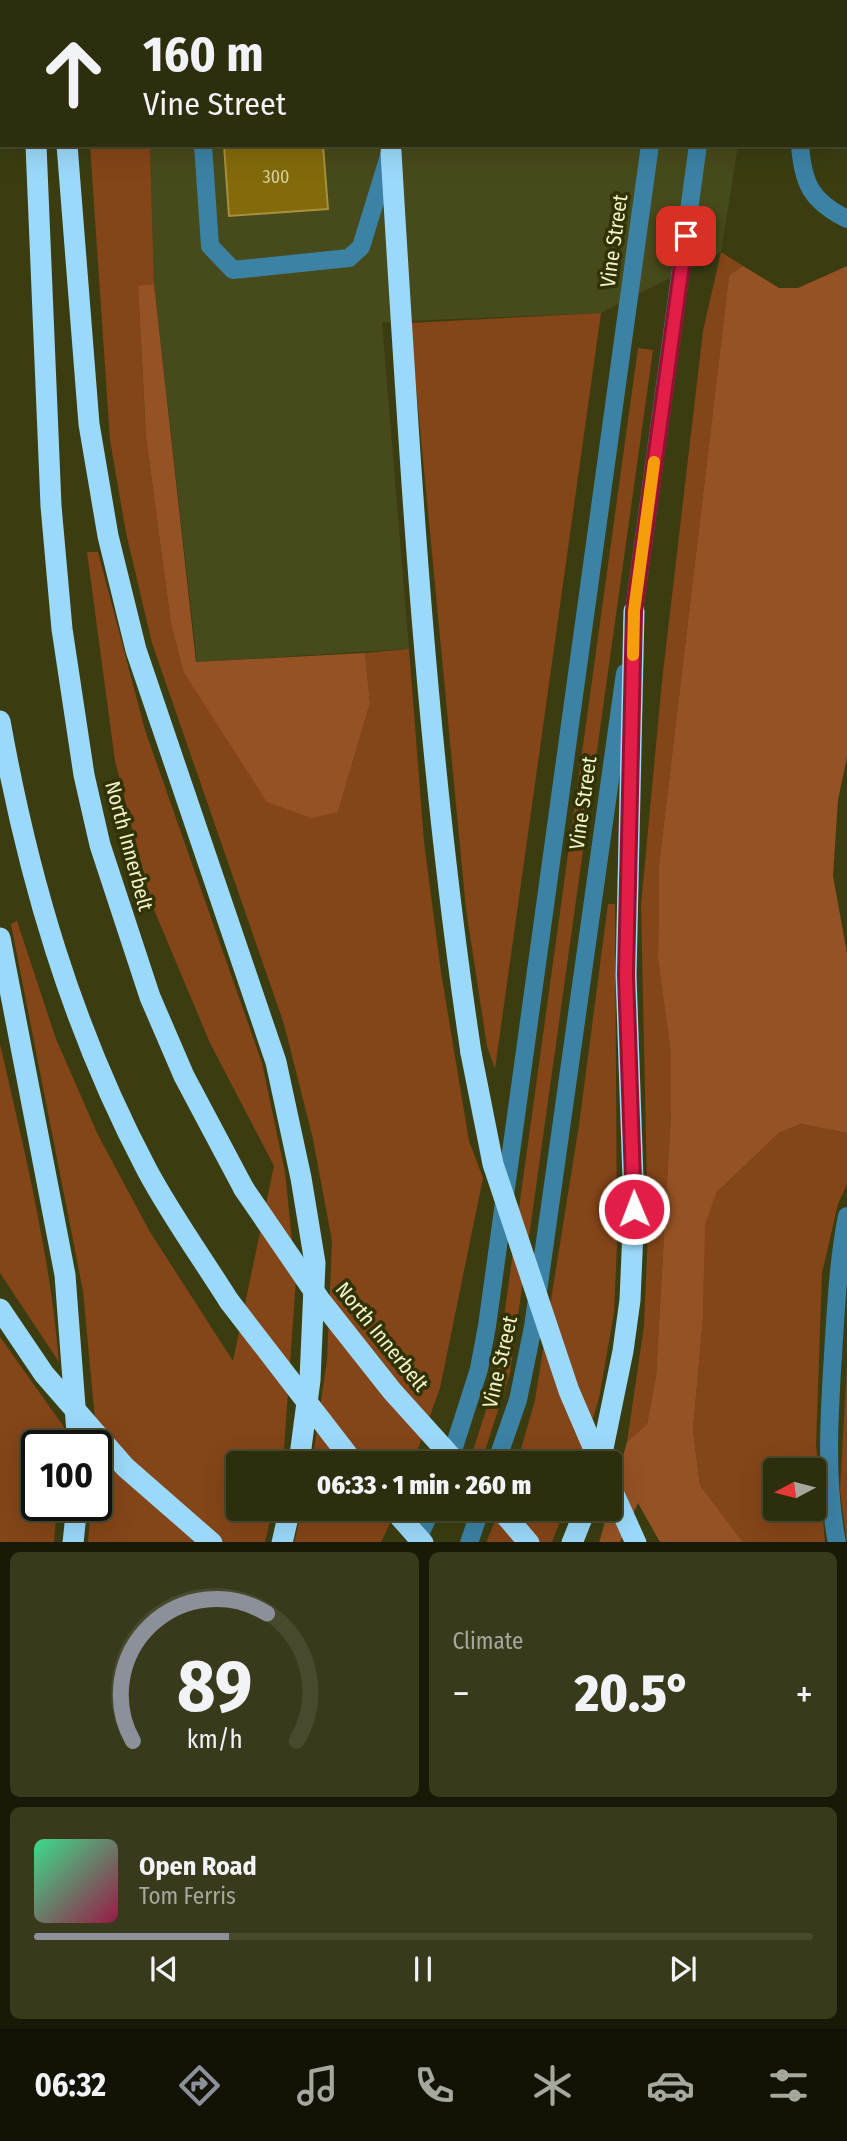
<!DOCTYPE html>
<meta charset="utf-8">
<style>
body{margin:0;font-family:"Fira Sans Condensed",sans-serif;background:#383a1b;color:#f1f3f6;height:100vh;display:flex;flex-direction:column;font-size:26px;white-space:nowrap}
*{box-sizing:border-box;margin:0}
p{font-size:23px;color:#a6a89d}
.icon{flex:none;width:38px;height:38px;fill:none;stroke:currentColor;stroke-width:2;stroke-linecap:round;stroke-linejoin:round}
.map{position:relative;height:1542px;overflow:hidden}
.details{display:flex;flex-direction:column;gap:10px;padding:10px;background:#181907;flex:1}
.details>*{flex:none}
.top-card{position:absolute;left:0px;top:0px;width:847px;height:147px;box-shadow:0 7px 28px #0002,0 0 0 2px #484a2e;background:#2c2e0d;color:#f1f3f6;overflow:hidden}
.needle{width:46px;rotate:263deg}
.tools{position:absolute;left:763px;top:1458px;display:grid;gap:14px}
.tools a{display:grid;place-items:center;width:63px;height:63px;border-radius:7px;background:#2c2e0d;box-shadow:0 7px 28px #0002,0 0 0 2px #484a2e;font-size:35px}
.speed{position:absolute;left:21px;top:1430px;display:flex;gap:14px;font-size:35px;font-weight:700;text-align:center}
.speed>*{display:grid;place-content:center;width:91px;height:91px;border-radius:50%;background:#2c2e0d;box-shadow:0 7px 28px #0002,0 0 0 2px #484a2e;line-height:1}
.speed .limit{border:4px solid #111;border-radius:10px;background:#fff;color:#111}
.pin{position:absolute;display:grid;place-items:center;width:60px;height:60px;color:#fff;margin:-30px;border-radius:14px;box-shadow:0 4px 10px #0006}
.me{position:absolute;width:77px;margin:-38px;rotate:359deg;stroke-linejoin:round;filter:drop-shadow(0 0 5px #0008)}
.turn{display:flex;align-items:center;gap:24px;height:147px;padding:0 28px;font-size:32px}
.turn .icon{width:91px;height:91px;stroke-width:2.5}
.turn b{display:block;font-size:49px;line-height:60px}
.big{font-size:52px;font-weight:800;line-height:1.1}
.details .card{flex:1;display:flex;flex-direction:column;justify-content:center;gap:10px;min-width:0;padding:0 24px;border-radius:10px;background:#383a1b}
.details .dial{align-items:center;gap:0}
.dial svg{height:182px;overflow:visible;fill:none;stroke:#484a2e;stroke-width:7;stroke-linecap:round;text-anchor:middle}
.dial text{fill:#f1f3f6;stroke:none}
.song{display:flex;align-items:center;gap:21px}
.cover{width:84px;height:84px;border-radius:10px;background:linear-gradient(135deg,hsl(150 70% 55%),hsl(340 70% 35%))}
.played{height:7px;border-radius:4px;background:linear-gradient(90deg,#8c9099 25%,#484a2e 25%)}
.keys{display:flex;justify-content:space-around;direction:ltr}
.heat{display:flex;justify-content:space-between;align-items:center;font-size:38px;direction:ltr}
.details .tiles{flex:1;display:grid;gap:10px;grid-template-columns:1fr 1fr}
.card:last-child{grid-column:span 2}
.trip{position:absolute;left:226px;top:1451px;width:396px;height:70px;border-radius:7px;background:#2c2e0d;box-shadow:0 7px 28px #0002,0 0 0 2px #484a2e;font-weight:800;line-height:70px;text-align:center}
.tab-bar{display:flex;height:112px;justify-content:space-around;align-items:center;background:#121205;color:#a6a89d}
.tab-bar .icon{width:49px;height:49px}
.tab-bar .current{color:#8c9099}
.tab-bar b{font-size:32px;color:#f1f3f6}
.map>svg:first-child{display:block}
.built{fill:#474a1a}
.green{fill:#844518;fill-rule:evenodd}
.forest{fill:#955224}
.building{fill:#836a0b;stroke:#a98f3d;stroke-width:2}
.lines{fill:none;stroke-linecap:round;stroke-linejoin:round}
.minor{stroke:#3c82a4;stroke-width:18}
.highway{stroke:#9bd9fa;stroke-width:21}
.highway-bridge{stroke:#9bd9fa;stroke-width:21}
.route-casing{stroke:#92132f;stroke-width:18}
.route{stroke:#e11d48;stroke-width:12}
.slow{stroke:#f59e0b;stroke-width:12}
.labels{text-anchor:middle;stroke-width:7;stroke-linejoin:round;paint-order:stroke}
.number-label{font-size:18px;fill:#d6d29c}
.street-label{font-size:21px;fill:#f1f5cd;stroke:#313305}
</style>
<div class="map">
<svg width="847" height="1543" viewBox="0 0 847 1543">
<rect width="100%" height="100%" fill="#3b3d11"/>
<g class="built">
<path d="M146,0H760V2Z"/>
<path d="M150,145H738L721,252L601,313L382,322L409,649L197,662L154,284Z"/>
</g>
<g class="green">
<path d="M90,145H150L154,284L138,287L146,437L171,624L183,671L338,812L370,703L365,653L409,649L424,842L441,972L469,1141L483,1178L440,1388L413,1463H312L327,1360L332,1241L313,1139L284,1024L152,643L126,533L110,440Z"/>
<path d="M721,252L743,266L729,277L659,865L658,960L671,1053V1112L656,1376L647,1424L627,1442L644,1326L648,1232L641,905L662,681L703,331Z"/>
<path d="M601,313L495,1069L487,1046L466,909L410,323Z"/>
<path d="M638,348L653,350L510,1373L481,1463H469L495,1382Z"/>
<path d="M87,552H98L145,730L262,1063L285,1172L296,1279L283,1463H238V1508L273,1509L265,1542H88L91,1505H96L97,1441L83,1291L11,924L17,921L56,1039L98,1135L150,1232L233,1361L274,1166L210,1043L152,905L115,761Z"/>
<path d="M608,904H615L617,1245L614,1313L599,1398L580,1463H517L535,1400L579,1125Z"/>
<path d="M0,1044C24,1149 50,1254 59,1362L0,1273Z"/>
<path d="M801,1124L847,1133V1184L838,1204L822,1273L816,1444L825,1542H743L700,1485L693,1430L703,1318L704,1224L717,1192L779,1133ZM775,1470H814V1508H775Z"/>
<path d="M0,1337L64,1427L63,1445L37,1446V1505H57L54,1542H0Z"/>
<path d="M847,1364V1543L840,1490Z"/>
<path d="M302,1509H397L381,1542L294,1543Z"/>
<path d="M500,1509H565L552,1542L486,1543Z"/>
</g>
<g class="forest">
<path d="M743,266L779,288H798L847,266V757L838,800L833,876L847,953V1133L801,1124L779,1133L717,1192L705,1224L703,1318L693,1430L700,1485L743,1542H660L638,1503L620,1542L599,1543L627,1442L647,1424L656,1376L671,1112V1053L658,960L659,865L729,276Z"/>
<path d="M154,284L196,662L365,653L370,703L338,812L311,818L267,802L183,671L171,624L146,437L138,286Z"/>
</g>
<g class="building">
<rect x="213" y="0" width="99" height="2"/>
<path d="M224,145H323L328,209L229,216Z"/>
</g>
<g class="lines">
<g class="minor">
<path d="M193,0L194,2"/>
<path d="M379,0V2"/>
<path d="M670,2V0"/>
<path d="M719,2L720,0"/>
<path d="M830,2L831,0"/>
<path d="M845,95L847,96"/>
<path d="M203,145L210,246L233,270L349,258L361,247L389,156"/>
<path d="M800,145C803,184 811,201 847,219"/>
<path d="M632,625L698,145"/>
<path d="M449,1463L479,1369L487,1326L650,145"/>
<path d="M496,1463L518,1400L533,1327L625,673"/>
<path d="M416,1543L432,1508"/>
<path d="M469,1543L481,1508"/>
<path d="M837,1543C825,1480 829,1418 833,1355C836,1308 838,1262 847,1216"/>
</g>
<g class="highway">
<path d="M41,0V2"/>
<path d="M36,145L51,506L62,629L84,775L100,845L150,997L184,1076L244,1189"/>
<path d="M67,145L89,424L108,536L136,650L276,1062L301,1178L315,1263L310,1380L299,1463"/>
<path d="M391,152C409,453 426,754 471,1053"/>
<path d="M0,721C28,878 72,1028 147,1170C171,1215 202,1258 229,1301"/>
<path d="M0,938L65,1275L78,1446"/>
<path d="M600,1463L623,1351L630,1300L634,1208L626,975L634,611"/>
<path d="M609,1483L636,1543"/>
<path d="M499,1508L529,1543"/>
<path d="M73,1543L77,1505"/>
<path d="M282,1543L290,1508"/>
<path d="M572,1543L586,1508"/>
</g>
<g class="highway-bridge">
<path d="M471,1053L493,1164L569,1391L600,1463"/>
<path d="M244,1189L320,1300L392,1391L457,1463"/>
<path d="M229,1301L354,1463"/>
<path d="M0,1309L44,1374L125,1467L212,1543"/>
<path d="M392,1508L423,1543"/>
</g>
</g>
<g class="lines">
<defs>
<path id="route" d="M634,1209L626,975L634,611L686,236"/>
</defs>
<use href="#route" class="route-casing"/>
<use href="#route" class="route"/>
<path class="slow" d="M633,655L634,611L654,462"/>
</g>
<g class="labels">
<g class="number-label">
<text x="276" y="183">300</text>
</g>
<g class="street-label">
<text transform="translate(614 241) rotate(-82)" y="7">Vine Street</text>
<text transform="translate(583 803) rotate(-82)" y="7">Vine Street</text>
<text transform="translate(129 846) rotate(75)" y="7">North Innerbelt</text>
<text transform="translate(382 1337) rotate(51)" y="7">North Innerbelt</text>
<text transform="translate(500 1362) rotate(-77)" y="7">Vine Street</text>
</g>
</g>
</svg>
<div class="tools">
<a><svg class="needle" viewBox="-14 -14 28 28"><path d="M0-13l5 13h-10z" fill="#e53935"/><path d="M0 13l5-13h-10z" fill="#a6a89d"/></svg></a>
</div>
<div class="speed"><div class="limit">100</div></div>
<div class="pin" style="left:686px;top:236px;background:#d93025"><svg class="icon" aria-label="arrive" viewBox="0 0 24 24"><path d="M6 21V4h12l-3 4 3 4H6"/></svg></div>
<svg class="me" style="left:634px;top:1209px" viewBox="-20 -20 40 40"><circle r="17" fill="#e11d48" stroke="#fff" stroke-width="3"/><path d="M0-11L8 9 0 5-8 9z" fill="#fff"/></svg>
<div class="trip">06:33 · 1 min · 260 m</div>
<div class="top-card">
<div class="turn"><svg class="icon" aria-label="ahead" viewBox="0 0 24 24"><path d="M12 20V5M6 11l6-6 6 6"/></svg><div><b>160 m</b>Vine Street</div></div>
</div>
</div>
<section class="details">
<div class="tiles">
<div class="card dial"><svg viewBox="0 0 100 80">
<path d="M14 69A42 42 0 1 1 86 69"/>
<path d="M14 69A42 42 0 0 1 73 13" stroke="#8c9099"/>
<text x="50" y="56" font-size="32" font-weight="700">89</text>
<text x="50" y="72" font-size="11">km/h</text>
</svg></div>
<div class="card"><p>Climate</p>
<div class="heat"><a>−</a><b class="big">20.5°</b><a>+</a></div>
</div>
<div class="card">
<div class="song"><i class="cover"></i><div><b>Open Road</b><p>Tom Ferris</p></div></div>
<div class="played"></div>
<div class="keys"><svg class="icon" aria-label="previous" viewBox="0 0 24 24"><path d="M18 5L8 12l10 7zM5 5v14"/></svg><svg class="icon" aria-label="pause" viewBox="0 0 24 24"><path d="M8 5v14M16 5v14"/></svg><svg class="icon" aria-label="next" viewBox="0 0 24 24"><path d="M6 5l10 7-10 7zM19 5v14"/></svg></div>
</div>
</div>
</section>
<nav class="tab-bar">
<b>06:32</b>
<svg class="icon current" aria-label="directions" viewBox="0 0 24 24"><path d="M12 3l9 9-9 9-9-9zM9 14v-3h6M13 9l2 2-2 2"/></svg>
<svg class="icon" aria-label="music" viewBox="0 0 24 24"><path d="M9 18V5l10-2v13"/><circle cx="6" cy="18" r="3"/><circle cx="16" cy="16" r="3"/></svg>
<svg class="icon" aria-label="phone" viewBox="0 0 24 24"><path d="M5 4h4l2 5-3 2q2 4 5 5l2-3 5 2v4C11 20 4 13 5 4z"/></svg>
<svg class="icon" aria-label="climate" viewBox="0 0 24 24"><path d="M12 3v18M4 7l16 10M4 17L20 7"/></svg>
<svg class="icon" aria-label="car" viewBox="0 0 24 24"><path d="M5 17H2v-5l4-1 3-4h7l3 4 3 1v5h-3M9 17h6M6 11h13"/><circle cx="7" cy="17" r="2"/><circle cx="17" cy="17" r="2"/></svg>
<svg class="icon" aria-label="filters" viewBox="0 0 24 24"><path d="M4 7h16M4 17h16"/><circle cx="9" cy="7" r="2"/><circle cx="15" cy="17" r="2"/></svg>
</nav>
